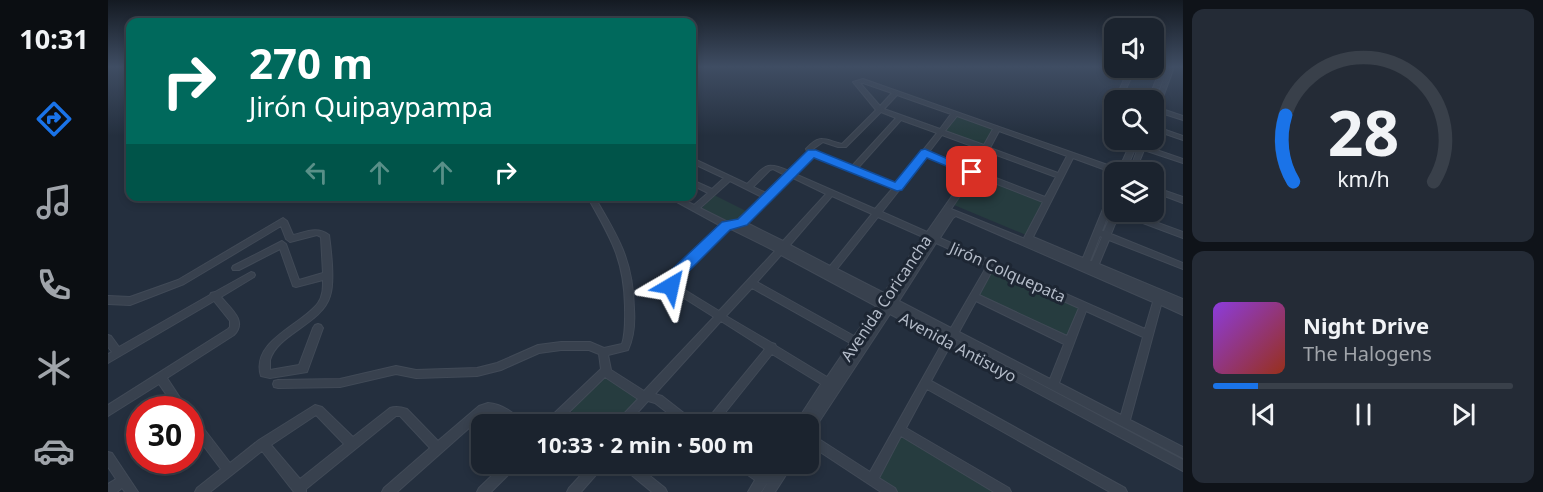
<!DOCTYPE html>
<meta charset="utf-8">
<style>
body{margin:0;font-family:"Noto Sans",sans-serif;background:#242b36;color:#f1f3f6;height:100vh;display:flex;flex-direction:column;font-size:22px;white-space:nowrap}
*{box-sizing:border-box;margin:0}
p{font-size:20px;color:#a0a4aa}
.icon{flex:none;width:33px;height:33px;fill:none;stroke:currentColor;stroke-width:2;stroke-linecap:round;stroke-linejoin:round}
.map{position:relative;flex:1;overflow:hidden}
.details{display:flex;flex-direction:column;gap:9px;padding:9px;background:#0f1319;width:360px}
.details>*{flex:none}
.banner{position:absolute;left:18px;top:18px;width:570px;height:183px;border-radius:12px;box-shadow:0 3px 9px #0003,0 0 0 2px #39404a;background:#00695c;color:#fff;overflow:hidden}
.fabs{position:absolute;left:996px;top:18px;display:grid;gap:12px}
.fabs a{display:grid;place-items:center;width:60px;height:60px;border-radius:12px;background:#1b232e;box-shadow:0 3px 9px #0003,0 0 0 2px #39404a;font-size:30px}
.speed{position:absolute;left:18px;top:396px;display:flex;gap:12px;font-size:30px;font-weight:700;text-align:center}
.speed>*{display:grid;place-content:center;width:78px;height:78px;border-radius:50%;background:#1b232e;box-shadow:0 3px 9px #0003,0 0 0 2px #39404a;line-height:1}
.speed .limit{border:9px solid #d22;background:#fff;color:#111}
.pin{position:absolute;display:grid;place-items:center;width:51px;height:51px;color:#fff;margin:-26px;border-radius:12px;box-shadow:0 3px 9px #0006}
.me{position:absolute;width:66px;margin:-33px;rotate:36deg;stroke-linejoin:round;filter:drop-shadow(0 0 4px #0008)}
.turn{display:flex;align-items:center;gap:21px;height:126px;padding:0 24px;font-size:27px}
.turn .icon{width:78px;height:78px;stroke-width:2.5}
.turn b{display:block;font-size:42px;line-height:51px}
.lanes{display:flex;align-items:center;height:57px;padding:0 24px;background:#0003;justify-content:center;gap:30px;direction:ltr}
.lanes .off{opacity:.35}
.details .card{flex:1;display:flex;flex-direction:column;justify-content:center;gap:9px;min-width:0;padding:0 21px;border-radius:12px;background:#242b36}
.details .dial{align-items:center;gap:0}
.dial svg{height:156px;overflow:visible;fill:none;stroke:#39404a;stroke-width:7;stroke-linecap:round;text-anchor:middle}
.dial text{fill:#f1f3f6;stroke:none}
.song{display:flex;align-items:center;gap:18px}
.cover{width:72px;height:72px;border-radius:9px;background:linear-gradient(135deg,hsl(270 70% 55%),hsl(10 70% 35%))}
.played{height:6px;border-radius:3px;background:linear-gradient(90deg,#1a73e8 15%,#39404a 15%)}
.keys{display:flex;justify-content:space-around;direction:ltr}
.trip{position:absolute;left:363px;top:414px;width:348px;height:60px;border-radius:12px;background:#1b232e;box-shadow:0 3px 9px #0003,0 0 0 2px #39404a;font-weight:700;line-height:60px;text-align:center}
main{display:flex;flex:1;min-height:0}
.menu{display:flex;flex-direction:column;width:108px;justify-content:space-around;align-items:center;background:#0b0e12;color:#a0a4aa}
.menu .icon{width:42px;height:42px}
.menu .on{color:#1a73e8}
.menu b{font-size:27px;color:#f1f3f6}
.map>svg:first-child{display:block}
.green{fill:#263c3f}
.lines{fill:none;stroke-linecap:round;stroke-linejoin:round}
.minor-casing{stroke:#414a57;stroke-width:2}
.minor{fill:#38414e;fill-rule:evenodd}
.route{fill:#1a73e8;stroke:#114b97;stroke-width:1.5}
.labels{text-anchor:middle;stroke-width:6;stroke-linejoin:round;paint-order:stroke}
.street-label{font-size:16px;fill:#b4bcc9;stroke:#1d2633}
</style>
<main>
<nav class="menu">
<b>10:31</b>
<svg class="icon on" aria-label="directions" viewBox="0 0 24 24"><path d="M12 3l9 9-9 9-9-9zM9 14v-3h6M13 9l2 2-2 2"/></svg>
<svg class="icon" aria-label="music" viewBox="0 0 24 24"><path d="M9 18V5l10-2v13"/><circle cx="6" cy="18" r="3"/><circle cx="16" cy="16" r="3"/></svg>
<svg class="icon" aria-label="phone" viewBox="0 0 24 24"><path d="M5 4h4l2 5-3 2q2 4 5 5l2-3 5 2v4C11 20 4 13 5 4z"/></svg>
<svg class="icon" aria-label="climate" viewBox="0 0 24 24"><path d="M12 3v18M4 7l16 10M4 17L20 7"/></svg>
<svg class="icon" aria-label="car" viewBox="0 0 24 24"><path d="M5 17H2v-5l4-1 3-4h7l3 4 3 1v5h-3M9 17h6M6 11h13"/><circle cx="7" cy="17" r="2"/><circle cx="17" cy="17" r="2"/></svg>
</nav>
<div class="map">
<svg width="1075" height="492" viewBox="0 0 1075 492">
<rect width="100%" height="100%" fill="#242f3e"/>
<g class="green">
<path d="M848,116L886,129L875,146L836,131Z"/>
<path d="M866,175L935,202L918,235L846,205Z"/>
<path d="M606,195L640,212C621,231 613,220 593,209Z"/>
<path d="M885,268L971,308L959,339L870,296Z"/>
<path d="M499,377L532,401L510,424H480L462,410L494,378Z"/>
<path d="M793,432L893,492H787L767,479Z"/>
</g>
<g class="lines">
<defs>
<g id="minor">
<path d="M1054,67H1060L1046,101L1040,100L1049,78L1026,71L1013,100H1007L1021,68H1027L1051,75Z"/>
<path d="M1060,67H1066L1051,108L1075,116V120L1050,112L1048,114L1046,115V106Z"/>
<path d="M755,79L1011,169L1024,140H1030L1029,143L1031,144L1033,140H1039L1037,146L1075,159V163L1036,150L1027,172H1021L1030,148L1028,147L1017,172L1006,173L965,158L925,237L975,258L1002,192L1006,190V200L994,231H996L1004,212L1006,210V212H1020L1075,232V238L1011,214L1003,234L1075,263V269L1001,240L991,264L1075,299V307L1053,298L1075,307V315L1053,305L1022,420L1075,447V458L786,307L1075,460V471L842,346L823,381L1017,488L1019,492H1002L819,389L798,428L901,488L903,492H886L793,436L771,478L787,488L789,492H773L700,444V424H687L713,384L664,354L608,424H597L598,421L657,349L613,321L547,394L554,396L586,421L587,424H574L547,403L540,401L519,424H508L509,421L530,399L497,377L461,412L474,421L475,424H462L454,419L449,424H437L438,421L493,369L491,354L481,350H453L431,353L393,370L369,376L308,378L288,374L232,387L170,388L166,387L165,384L166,381L170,380L232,379L288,366L308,370L369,368L389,363L430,345L453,342H482L496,348L514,344C518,332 517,319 517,306C516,258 502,237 479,196H486C510,237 525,259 526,309C527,323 526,337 520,350L500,355L503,370L536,391L606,317L560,288L559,286L560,277L613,226L558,196H568L586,205L600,193L584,185V180L604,189L616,178L584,163V158L639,184C657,167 656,160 681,171L700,153L698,149C712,133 717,140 734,144L768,110L745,82ZM752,83H755L784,93L772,106ZM789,95L843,114L832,129L776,109ZM773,112L788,118L744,166L706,151L705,149L715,142L730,147H738ZM849,116L885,129L876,145L837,131ZM793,120L829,133L788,184L749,169ZM891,131L959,156L950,173L882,148ZM834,135L948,177L937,197L821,152ZM705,156L785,188L767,209L687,174ZM818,156L860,173L819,232L774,212ZM665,169L677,175L658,193L645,187L662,170ZM866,175L935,202L916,238L917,239L843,209ZM683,177L718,194L675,241L637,222L660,199H663V196ZM622,181L654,197L627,222H620L592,208ZM724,196L764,214L722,266L682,245ZM848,216L1045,302L1037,329L832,238L845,218ZM770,217L815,237L776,293L729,269ZM621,228L667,251L611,311L567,284V280ZM992,236L994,237L984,261H982ZM828,243L879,266L843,328L791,301ZM673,255L768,306L746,336L649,282ZM885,269L971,308L959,336L871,295ZM644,288L742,343L719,377L668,346L667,344L664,343L618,316ZM868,301L956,344L942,379L851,332ZM978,311L1035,337L1013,415L951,383ZM782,314L835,342L762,472L703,434Z"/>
<path d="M1046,126L1075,136V140L1046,130Z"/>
<path d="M1046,187L1075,197V203L1046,192Z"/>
<path d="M175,218L179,221L185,235C198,232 209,226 221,235C223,250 227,282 222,296C214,324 169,334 162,360C162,363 162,367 162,370L191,365L205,328L207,325L210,324L213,325L215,328L199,372L162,378L153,376C142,341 194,325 210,303C215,296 215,288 215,280L188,287L185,286L172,249L131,270H125L124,268L125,266L174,241L178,244L191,280L215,273L213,237L209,235L182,242L178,239L173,226L76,284L22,305L0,304V296L22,297L70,280Z"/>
<path d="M143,272L146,273L147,275L146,277L113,297C122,308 140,321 126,335L59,378L80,410H69L51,384L0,416V405L120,329L122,327V321L106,301L0,363V354L4,352L0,347V335L3,336L11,347L102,295L103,293L107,292Z"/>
<path d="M380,403C393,404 409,413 414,424H402L387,414L378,413L289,492H274L276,488L322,448L292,416H288L198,489V492H186L154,451L102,492H87L89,488L113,469L82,428V414L86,416L122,463L151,440L207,405L214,407L245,437L282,408C288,406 293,407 299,409L330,441L371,406ZM208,415L236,444L192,479L163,445Z"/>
<path d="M0,452L4,453L30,492H17L14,488L9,492H0V484L8,479L0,467Z"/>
<path d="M396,464H409L407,468L383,492H369L371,488Z"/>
<path d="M483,464H496L494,468L473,492H459L461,488Z"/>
<path d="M513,464H527L557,488L559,492H544L515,468Z"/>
<path d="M628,464H643L654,471L660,464H671L670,467L673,464H685L667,492H654L660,482L653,492H640L647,480L630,468Z"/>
</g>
</defs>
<use href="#minor" class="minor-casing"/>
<use href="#minor" class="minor"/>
</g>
<linearGradient id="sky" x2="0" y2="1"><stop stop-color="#141a22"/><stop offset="0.49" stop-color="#3f4d63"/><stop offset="1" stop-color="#3f4d63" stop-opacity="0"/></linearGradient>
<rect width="1075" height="136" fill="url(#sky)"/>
<path class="route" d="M817,149L870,172L864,176L860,175L819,158L794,190L789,191L706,158L639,225L622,230L571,281L568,290H558L556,286L558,275L614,222L630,219L700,150H708L787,182L813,150Z"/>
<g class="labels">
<g class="street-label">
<text transform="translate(900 272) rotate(24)" y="6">Jirón Colquepata</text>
<text transform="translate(778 298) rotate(-56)" y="6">Avenida Coricancha</text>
<text transform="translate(850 347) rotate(28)" y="6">Avenida Antisuyo</text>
</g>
</g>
</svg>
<div class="fabs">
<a><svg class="icon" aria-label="sound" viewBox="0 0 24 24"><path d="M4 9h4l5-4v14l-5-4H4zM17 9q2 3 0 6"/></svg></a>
<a><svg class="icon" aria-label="search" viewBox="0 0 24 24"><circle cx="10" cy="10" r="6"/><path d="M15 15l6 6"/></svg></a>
<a><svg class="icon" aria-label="layers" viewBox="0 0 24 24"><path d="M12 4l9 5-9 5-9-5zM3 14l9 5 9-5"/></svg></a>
</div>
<div class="speed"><div class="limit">30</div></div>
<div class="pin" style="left:864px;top:172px;background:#d93025"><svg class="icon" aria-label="arrive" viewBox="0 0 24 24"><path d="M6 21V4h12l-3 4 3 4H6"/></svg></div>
<svg class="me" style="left:563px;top:286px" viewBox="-20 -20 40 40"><path d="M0-17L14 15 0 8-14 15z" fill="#1a73e8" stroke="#fff" stroke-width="4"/></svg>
<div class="trip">10:33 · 2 min · 500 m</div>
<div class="banner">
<div class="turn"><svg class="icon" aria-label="right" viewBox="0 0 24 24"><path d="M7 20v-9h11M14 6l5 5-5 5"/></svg><div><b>270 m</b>Jirón Quipaypampa</div></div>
<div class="lanes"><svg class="icon off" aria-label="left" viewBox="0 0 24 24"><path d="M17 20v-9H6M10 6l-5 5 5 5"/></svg><svg class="icon off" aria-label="ahead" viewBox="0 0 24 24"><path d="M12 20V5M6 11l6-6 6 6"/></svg><svg class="icon off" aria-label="ahead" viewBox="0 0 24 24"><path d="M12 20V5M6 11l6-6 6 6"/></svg><svg class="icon" aria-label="right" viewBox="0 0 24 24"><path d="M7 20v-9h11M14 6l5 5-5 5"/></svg></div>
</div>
</div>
<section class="details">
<div class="card dial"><svg viewBox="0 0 100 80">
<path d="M14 69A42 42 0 1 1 86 69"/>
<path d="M14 69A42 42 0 0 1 10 35" stroke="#1a73e8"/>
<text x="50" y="56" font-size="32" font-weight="700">28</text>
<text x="50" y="72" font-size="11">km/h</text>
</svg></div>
<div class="card">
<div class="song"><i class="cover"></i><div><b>Night Drive</b><p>The Halogens</p></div></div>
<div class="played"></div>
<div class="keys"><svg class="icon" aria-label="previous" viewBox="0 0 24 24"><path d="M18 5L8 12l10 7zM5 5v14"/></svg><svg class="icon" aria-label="pause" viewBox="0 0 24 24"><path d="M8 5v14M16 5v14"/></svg><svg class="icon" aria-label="next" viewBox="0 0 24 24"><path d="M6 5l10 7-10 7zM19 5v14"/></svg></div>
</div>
</section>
</main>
